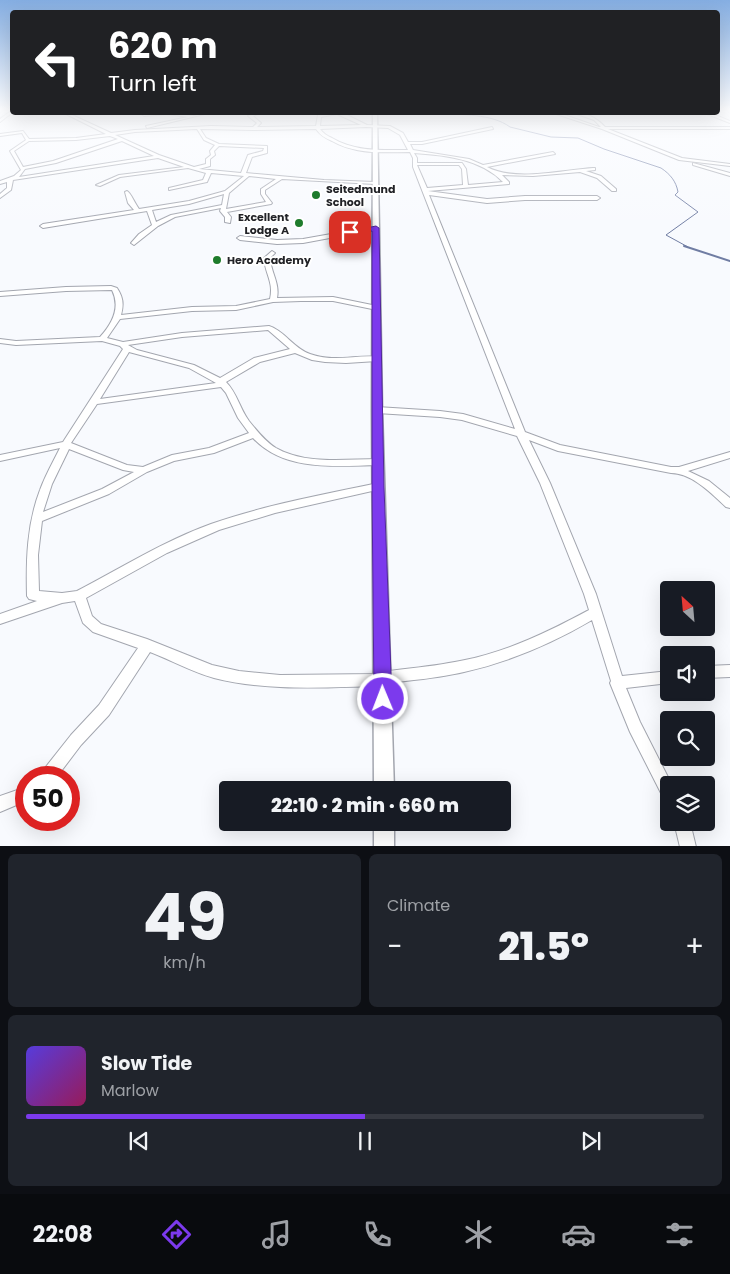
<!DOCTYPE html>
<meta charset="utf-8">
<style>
body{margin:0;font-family:Poppins,sans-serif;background:#20242c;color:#f1f3f6;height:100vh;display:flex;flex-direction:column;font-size:19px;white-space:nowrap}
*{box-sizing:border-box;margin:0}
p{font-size:16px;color:#9ea1a6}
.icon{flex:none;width:28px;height:28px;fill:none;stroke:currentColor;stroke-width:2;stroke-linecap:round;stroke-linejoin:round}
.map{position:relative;height:846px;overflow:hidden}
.side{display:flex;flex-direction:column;gap:8px;padding:8px;background:#0d0f14;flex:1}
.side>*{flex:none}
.hud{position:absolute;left:10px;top:10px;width:710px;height:105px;border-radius:5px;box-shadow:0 5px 20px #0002;background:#202124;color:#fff;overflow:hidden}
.needle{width:32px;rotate:334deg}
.buttons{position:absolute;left:660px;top:581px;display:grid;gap:10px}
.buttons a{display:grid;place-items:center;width:55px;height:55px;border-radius:5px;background:#171b24;box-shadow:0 5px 20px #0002;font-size:25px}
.speed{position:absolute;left:15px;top:766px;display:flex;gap:10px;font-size:25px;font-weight:700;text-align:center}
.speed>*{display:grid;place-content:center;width:65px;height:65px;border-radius:50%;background:#171b24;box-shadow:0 5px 20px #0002;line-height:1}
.speed .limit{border:8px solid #d22;background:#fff;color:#111}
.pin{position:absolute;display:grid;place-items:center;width:42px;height:42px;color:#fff;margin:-21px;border-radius:10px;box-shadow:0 2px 8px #0006}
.me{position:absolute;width:55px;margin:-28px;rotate:359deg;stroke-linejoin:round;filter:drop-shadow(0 0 4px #0008)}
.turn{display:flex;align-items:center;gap:18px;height:105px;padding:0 15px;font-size:22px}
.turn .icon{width:65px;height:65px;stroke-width:2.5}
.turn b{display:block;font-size:35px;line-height:42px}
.big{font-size:38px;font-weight:800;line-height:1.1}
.side .tile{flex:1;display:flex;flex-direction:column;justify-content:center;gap:8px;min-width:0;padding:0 18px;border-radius:8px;background:#20242c}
.side .dial{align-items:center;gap:0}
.dial b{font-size:65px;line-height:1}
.song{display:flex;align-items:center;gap:15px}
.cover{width:60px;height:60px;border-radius:8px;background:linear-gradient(135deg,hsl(250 70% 55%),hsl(330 70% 35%))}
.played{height:5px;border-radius:2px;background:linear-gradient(90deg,#7c3aed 50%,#363941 50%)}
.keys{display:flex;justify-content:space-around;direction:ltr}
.heat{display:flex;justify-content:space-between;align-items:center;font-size:28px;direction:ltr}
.side .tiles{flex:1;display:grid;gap:8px;grid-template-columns:1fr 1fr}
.tile:last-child{grid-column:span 2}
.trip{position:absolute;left:219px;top:781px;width:292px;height:50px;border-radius:5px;background:#171b24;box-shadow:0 5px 20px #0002;font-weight:800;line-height:50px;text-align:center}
.tabs{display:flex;height:80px;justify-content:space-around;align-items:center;background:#090b0e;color:#9ea1a6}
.tabs .icon{width:35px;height:35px}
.tabs .active{color:#7c3aed}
.tabs b{font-size:22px;color:#f1f3f6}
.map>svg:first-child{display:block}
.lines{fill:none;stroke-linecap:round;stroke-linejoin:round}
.stream-far1{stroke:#707da3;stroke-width:1}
.stream{stroke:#707da3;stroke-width:2}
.minor-casing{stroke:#a3a6af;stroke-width:2}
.secondary-casing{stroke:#a3a6af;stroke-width:3}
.minor{fill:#fff;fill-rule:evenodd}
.secondary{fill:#fff;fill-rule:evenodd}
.route{fill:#7c3aed;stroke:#51269a}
.poi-dot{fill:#1f7c2c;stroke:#fff;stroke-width:2}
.labels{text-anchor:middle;stroke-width:4;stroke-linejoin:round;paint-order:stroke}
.far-poi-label{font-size:11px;font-weight:bold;fill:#222327;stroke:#fff;text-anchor:start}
</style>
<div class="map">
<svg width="730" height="847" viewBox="0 0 730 847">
<rect width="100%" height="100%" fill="#f8fafe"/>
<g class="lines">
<path class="stream-far1" d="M439,112C462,116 491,113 510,127L551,137L578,138L604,149L661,168C670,174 676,181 678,192L675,195L698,212L666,235L688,247"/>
<path class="stream" d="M684,246L730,261"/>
<defs>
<g id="minor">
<path d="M11,111L13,112L0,122V119Z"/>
<path d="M62,112H91L72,115L111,133L135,130L211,126L253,127L257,123L248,116L256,112H262L253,116L261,123L257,127L316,126L318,115L341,112L367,125L390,126L403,133L408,142H422L492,127L493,129L422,144H410L413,150L469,159L483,165L553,152L555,154L487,167C515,182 562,170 593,168H595V170L586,171L601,176L616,189V191H612L597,178L580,172L533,176L502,175L509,182V184L428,191L487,199L525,196H597L600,198L597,200H525L487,203L429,195L525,432L560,445L671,467H679L730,452V458L688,471L709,481L730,498V508L726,507C712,494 692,473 671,473L558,451L529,440L550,483L596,594L622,676L669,671V683L626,688L640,722L672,785H669V801L664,799L630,732L610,683L611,681L592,620C553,643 509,662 464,672C439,678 413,680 388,683L383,686C327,687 269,692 214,678C192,672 171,660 150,652L109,715L81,745L56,778H39L41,773L71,735L99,705L138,648L93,632L83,623L75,601L62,603L0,624V614L37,601L29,599L27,596C26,560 27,524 40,490C45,476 53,462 60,448L0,461V455L63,442L123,349L120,346L102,341L16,345L0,343V339L16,341L100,337C112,324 121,308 112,290L66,291L0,296V292L66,287L111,286L117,288C123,297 124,304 121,315L192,307L236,306L270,299C274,282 265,274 264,258L272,251L275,253L270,258C271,273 280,283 277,298L333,297L377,306L380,308L377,310L333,301H301L273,302L236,310L192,311L120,319L107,338L123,342L182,333L269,326C285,331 293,348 310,354C335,363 357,354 380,357L381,359L377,361L346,363L325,362L312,360L295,353L260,362L226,382C237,393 240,409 249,421C257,431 266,442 276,448C306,465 345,459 378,459L381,460L383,462L381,464L378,465C335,466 285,472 253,438L214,453L174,461L147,472L109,494L42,521L38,555L39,591L62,593L77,591C121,568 164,541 211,524C265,505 322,495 378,483L381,485L383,487L381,489L275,513L219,530L167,553L86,598L92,616L101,624L147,639L212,665L239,671L280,675L377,674L382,672C410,668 438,666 465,660C509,651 550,631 589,610L584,594L540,483L517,436L462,420L440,417L377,413L373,410L377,407L440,411L463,414L515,429L413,167V158L410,152C383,152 356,155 332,141C325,138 320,135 316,129L254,130L200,129L206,138L219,144L267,146V153L252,157L246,173L324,180L375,182L377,183L375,184L282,179L265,190V194L272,203L271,204L227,212L231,217L230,223L225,222V217L220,211L221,208L175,217L158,226L134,245L131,243L139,234L152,225L147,211L43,228L40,226L43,224L134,210L128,203L125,192L127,191C131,193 135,204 139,209L189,201L225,191L244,176L211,173L207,182L169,190V188L203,180L206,173L188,168L120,177L100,186L96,185L119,175L184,167L158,158L13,180L11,190L0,198V194L7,188V182L0,184V181L14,176L21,170L10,151L26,140L22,133L0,136V134L23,131L29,139L76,138L106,134ZM337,114L361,125L320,126L321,117ZM366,127L388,128L400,135L408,150C381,150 356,152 332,138C327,136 323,133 320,129ZM197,129L204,140L215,145L210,151L211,155L206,159V164L194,167L159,155L115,135L135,132ZM110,136L118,139L53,161L23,167L14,151L29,141L76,140ZM122,141L154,156L19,177L25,169L56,163ZM219,146L264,148L263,151L248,155L241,173L199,169L210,166V159L215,155L214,151ZM414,153C445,155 481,159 503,182L468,185L466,169L462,163H417V158ZM417,165H459L462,169L463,185L427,188ZM249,176L276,179L261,189V194L266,202L226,209L229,193ZM224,194L222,205L171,215L156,222L152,210L189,204ZM268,330L290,349L254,358L220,378L194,365L137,350L128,345L182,337ZM129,352L189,368L216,383L100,399ZM221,387L226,393L238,418L249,433L209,448L172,455L143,467L127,465L71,443L97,404ZM69,449L123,470L134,472L102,489L43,512L52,484Z"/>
<path d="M139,112L145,114L172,112L194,116L206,112H213L147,128L146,126L188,117L168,114L144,116Z"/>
<path d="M556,112L599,127H601L594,120L571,112C584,112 596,117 605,127H730V129H608L682,158L730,164V166L679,160L602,129L550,112Z"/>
<path d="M702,112H708L730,121V123Z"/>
<path d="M693,163L730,173V176L693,165Z"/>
<path d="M376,226L379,228L378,229L303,243L277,244L240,240L237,238L240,236L277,240L303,239Z"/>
<path d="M730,665V677L706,678V666Z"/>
<path d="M26,787V801L0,812V796Z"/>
<path d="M674,822H690L696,847H680Z"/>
</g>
<g id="secondary">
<path d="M373,112H377L382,410L394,790H374L372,410Z"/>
<rect x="374" y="822" width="20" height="25"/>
</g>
</defs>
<use href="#minor" class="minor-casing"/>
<use href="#secondary" class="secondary-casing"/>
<use href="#minor" class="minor"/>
<use href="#secondary" class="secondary"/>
</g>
<linearGradient id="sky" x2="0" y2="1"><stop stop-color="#85aee2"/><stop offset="0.48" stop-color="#fcfdff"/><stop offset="1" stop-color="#fcfdff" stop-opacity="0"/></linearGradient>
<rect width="730" height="227" fill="url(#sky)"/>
<path class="route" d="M376,226L379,228L384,487L392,699L389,705L383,707L377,705L374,699L372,487V231L350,235L346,232Z"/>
<g class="poi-dot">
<circle cx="316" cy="195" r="5"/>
<circle cx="299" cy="223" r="5"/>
<circle cx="217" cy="260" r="5"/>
</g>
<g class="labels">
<g class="far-poi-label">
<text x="326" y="193">Seitedmund<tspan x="326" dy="13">School</tspan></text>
<text x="289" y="221" text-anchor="end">Excellent<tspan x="289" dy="13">Lodge A</tspan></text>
<text x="227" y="264">Hero Academy</text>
</g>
</g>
</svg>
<div class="buttons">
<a><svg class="needle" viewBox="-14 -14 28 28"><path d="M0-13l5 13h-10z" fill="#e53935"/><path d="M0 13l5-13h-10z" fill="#9ea1a6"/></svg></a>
<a><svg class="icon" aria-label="sound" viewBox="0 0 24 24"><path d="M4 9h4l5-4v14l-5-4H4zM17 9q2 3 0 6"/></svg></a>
<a><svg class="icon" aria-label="search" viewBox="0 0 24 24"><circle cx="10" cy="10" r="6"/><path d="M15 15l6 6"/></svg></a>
<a><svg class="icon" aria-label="layers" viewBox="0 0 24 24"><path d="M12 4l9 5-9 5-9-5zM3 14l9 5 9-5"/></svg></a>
</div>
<div class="speed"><div class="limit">50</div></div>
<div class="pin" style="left:350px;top:232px;background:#d93025"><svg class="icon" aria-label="arrive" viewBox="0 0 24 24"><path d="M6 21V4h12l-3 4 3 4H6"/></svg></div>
<svg class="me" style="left:383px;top:699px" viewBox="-20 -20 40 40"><circle r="17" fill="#7c3aed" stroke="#fff" stroke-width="3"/><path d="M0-11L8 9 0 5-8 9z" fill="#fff"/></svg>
<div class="trip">22:10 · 2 min · 660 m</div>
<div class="hud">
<div class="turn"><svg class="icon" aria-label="left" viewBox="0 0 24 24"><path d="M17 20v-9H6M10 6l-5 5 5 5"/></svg><div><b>620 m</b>Turn left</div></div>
</div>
</div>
<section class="side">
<div class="tiles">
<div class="tile dial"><b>49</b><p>km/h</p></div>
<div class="tile"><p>Climate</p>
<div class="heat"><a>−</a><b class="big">21.5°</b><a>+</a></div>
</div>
<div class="tile">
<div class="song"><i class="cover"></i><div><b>Slow Tide</b><p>Marlow</p></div></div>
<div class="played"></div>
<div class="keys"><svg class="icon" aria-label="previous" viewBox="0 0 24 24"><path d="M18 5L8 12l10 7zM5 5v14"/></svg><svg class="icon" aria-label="pause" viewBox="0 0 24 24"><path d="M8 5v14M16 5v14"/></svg><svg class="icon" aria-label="next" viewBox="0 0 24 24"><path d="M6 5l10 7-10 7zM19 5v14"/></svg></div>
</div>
</div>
</section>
<nav class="tabs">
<b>22:08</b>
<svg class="icon active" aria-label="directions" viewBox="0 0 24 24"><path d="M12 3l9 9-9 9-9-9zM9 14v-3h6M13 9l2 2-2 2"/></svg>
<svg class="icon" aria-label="music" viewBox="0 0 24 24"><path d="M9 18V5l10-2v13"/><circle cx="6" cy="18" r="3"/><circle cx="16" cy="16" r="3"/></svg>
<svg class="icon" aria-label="phone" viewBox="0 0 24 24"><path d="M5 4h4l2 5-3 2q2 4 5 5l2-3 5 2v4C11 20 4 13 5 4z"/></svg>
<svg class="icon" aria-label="climate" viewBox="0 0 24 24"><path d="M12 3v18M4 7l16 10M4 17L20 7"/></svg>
<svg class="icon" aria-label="car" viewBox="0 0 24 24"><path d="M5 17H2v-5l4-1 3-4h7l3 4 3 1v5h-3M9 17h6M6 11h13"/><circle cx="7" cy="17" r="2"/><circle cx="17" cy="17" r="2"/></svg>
<svg class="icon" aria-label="filters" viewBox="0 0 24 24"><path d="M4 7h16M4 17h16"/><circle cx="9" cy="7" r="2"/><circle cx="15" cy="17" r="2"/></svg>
</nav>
